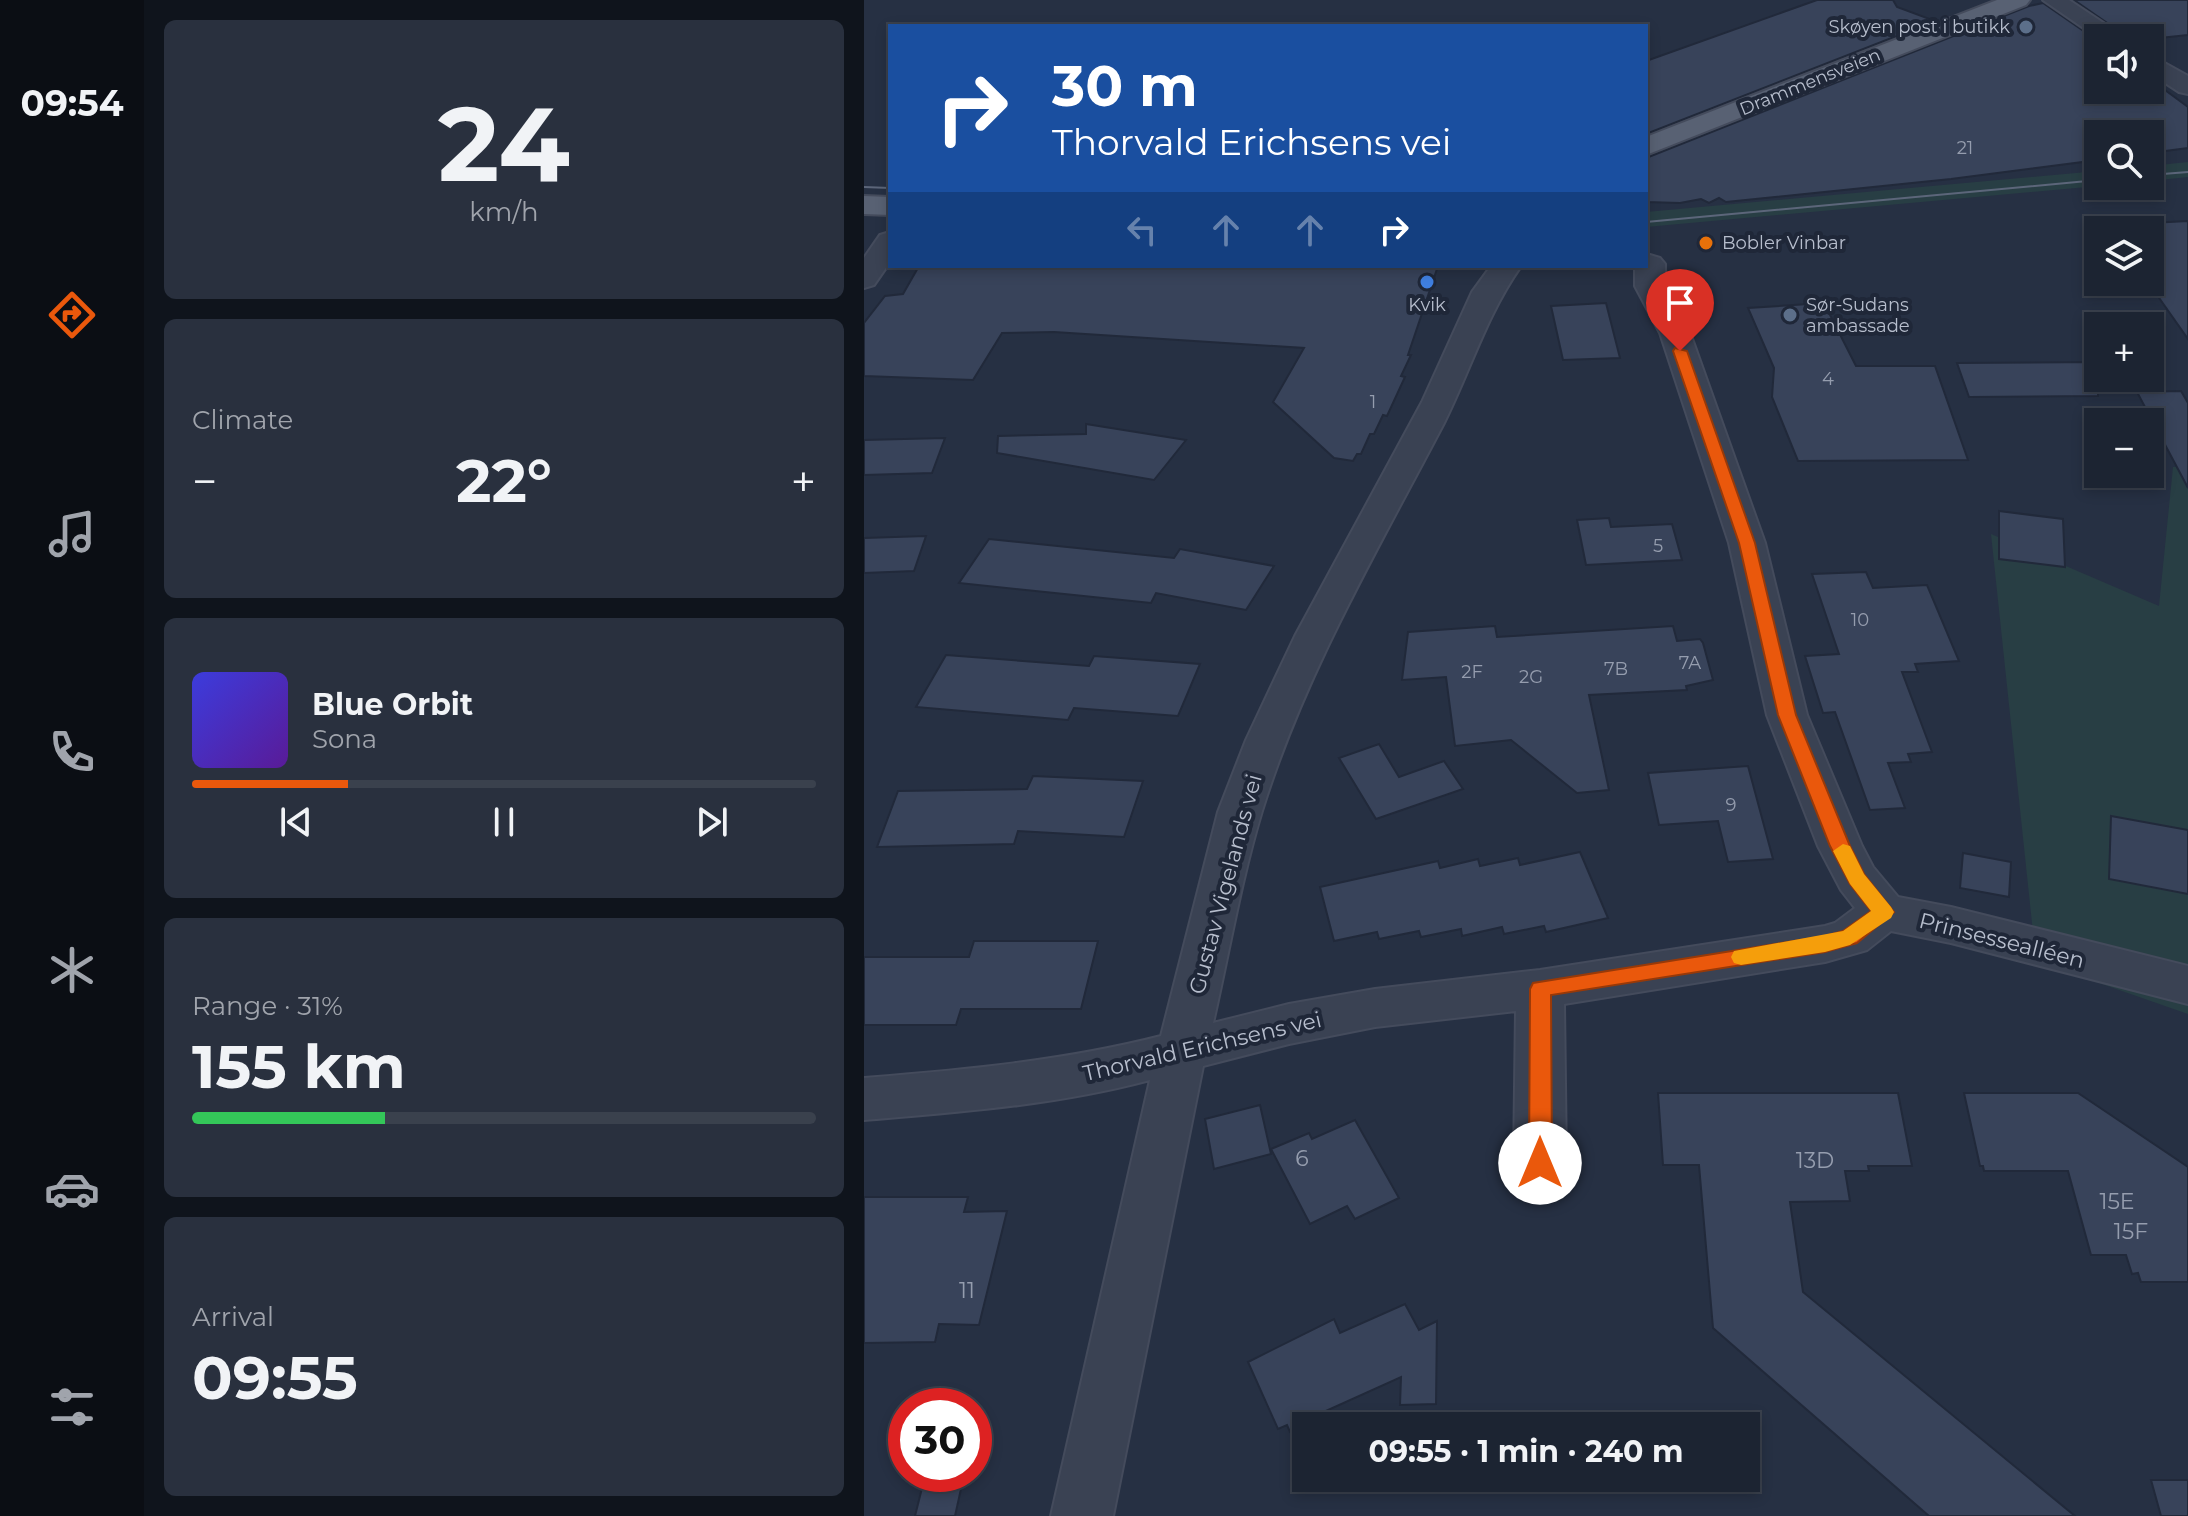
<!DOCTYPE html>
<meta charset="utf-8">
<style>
body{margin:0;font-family:Montserrat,sans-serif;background:#29303e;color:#f1f3f6;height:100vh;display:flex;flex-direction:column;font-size:30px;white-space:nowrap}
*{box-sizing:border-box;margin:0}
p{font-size:26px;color:#a0a4ac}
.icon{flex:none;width:44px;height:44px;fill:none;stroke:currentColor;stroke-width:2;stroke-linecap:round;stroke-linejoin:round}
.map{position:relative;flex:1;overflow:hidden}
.details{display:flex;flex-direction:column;gap:20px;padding:20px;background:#0f141c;width:720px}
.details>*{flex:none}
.hud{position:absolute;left:24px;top:24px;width:760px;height:244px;border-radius:0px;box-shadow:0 4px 12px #0003,0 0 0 2px #3a414d;background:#1a4fa0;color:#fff;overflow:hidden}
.buttons{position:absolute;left:1220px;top:24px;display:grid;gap:16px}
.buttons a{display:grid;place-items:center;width:80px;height:80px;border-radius:0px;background:#1c2432;box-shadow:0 4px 12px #0003,0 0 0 2px #3a414d;font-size:40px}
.speed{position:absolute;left:24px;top:1388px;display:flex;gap:16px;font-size:40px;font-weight:700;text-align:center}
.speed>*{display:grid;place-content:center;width:104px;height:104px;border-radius:50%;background:#1c2432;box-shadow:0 4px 12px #0003,0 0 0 2px #3a414d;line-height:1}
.speed .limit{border:12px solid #d22;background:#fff;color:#111}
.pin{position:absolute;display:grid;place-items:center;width:68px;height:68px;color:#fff;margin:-82px -34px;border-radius:50% 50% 50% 0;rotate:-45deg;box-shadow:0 0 8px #0007}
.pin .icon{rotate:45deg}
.me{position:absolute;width:88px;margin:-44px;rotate:0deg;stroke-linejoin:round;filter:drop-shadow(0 0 6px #0008)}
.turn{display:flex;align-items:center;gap:28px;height:168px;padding:0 32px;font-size:36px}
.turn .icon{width:104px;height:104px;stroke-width:2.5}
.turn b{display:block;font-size:56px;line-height:68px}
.lanes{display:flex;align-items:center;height:76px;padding:0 32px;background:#0003;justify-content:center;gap:40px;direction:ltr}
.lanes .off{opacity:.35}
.big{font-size:60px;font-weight:700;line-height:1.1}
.details .widget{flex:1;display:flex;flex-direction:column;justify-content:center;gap:12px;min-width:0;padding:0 28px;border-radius:12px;background:#29303e}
.details .dial{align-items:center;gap:0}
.dial b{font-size:104px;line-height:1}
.song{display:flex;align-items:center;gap:24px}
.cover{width:96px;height:96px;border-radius:12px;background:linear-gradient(135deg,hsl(240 70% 55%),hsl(270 70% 35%))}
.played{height:8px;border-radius:4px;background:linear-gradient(90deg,#ea580c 25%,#3a414d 25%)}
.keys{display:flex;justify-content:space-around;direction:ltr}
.heat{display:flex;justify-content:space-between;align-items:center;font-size:44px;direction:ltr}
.charge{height:12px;border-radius:6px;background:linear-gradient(90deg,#34c759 31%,#3a414d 0)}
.trip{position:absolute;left:428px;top:1412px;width:468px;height:80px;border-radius:0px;background:#1c2432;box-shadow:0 4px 12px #0003,0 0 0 2px #3a414d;font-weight:700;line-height:80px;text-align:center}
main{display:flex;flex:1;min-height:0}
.menu{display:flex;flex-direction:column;width:144px;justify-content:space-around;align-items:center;background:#0b0e14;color:#a0a4ac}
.menu .icon{width:56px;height:56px}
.menu .on{color:#ea580c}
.menu b{font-size:36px;color:#f1f3f6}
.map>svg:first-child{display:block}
.green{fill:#283e44}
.building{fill:#38435a;stroke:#21293a;stroke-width:2}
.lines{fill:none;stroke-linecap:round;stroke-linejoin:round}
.street-casing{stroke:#444b5c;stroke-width:4}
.primary-casing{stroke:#444b5c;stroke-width:4}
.street{fill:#3a4253;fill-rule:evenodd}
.primary{fill:#586173;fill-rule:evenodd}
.tram{stroke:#5c667a;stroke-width:2}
.route{fill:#ea580c;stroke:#983908;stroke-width:2}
.slow{fill:#f59e0b}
.service-dot{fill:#5c6f8a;stroke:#1f2738;stroke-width:3}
.food-dot{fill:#e8710a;stroke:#1f2738;stroke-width:3}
.shop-dot{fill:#3f7fe0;stroke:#1f2738;stroke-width:3}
.labels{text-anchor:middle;stroke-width:8;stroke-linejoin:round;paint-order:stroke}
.far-poi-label{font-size:18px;fill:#b7becd;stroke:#1f2738;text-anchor:start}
.far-street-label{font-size:18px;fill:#b7becd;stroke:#1f2738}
.number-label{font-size:18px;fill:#959dae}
.street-label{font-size:22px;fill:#b7becd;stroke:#1f2738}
.near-number-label{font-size:22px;fill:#959dae}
</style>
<main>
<nav class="menu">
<b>09:54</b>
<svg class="icon on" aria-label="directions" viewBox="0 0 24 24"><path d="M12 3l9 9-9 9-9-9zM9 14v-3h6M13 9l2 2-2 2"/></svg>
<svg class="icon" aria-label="music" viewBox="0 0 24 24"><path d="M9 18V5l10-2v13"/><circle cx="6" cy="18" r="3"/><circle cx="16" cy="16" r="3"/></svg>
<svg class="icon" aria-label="phone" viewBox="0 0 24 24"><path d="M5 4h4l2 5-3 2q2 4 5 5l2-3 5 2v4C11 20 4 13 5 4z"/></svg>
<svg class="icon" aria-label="climate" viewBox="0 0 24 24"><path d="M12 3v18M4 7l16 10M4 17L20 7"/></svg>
<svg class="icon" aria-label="car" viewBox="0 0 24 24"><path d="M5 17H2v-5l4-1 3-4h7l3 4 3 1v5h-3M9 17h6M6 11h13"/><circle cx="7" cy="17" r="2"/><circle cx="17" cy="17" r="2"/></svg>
<svg class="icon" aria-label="filters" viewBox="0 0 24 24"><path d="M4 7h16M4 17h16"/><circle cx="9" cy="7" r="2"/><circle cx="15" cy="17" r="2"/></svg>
</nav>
<section class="details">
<div class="widget dial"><b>24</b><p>km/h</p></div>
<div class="widget"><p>Climate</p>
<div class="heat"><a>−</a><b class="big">22°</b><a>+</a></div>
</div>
<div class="widget">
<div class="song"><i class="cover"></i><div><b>Blue Orbit</b><p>Sona</p></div></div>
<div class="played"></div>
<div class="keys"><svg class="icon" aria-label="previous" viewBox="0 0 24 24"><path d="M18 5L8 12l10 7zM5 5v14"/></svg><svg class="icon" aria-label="pause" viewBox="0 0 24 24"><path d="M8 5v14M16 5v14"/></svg><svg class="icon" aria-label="next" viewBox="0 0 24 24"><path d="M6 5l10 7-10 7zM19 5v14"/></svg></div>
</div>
<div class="widget"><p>Range · 31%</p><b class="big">155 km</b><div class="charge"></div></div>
<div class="widget"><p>Arrival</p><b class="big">09:55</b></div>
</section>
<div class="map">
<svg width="1324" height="1516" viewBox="0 0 1324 1516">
<rect width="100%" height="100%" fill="#263043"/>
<g class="green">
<path d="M1324,162V177L1286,181V166Z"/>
<path d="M1234,171V186L782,227V212Z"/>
<path d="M1324,466V1014L1172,961L1127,534L1295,606L1309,467Z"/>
</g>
<g class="building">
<path d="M953,0H1029L1033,7L1071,21L782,134V61Z"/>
<path d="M1210,0H1324V35L1286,39L1265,38Z"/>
<path d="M1179,3L1234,41V90H1286V79L1324,107V148L1286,153V134H1234V160L1087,179L862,202L855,198L845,203L837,199L816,203L782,202V158L1165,6Z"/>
<path d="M1324,221V339L1286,285V223Z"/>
<path d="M55,266H574L544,355H547L537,376L541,377L523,416L519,415L510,434H506L497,454H493L489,461L470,458L409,402L440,348L190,332L138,333L109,380L0,376V323L21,296L39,294Z"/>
<path d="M742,303L756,358L699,360L687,306Z"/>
<path d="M960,303L992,366H1071L1104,460L934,461L908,397L910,368L884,308Z"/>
<path d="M1234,362V396L1105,397L1093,363Z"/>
<path d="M1317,391L1324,403V488L1273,392Z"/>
<path d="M222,424L322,440L290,480L133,453L134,436L222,434Z"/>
<path d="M81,438L68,473L0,475V440Z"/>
<path d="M1135,511L1199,519L1201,567L1135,559Z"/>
<path d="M745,518L747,527L808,524L818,560L722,565L713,520Z"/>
<path d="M62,536L50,571L0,573V538Z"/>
<path d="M125,539L310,558L316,549L410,566L382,610L292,593L287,603L95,583Z"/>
<path d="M1002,572L1009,588L1063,585L1095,661L1051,664L1054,672H1038L1068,752L1044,754L1047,762L1024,763L1041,808L1006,810L971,712L959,713L941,656L975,654L948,574Z"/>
<path d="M631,626L633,637L809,626L813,641L836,639L839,643L849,680L822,686L823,690L725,695L745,790L713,793L647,740L591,746L582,677L538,680L544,632Z"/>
<path d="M82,655L225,666L230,656L336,664L314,716L210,708L204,720L52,707Z"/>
<path d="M515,744L535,777L580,761L599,789L512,819L475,758Z"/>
<path d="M884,766L909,859L864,862L854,821L795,825L784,773Z"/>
<path d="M169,776L279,781L260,837L154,831L150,844L13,847L34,791L163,789Z"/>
<path d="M1247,816L1324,830V894L1245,879Z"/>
<path d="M716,852L744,918L682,932L680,926L640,934L638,927L598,936L597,929L557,937L555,931L515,939L513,932L470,941L456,887L574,861L576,868L614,859L616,866L654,858L656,865Z"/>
<path d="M1099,853L1147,862L1145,897L1096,888Z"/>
<path d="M110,941H234L217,1009H97L92,1025H0V957H105Z"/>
<path d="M794,1093H1034L1048,1166H1004L1005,1171H981L986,1201L926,1202L939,1292L1211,1516H1065L849,1328L835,1165H799Z"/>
<path d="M1100,1093H1214L1324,1167V1282H1277L1274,1273L1268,1274L1262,1255H1227L1204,1171H1120L1119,1166H1116Z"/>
<path d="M396,1105L407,1154L350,1169L341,1119Z"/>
<path d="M491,1120L535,1198L491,1219L483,1206L446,1224L407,1149L445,1133L448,1139Z"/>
<path d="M0,1197H104L100,1212L143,1211L115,1325L75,1324L71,1342L0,1343Z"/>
<path d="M541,1304L555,1330L573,1321L572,1404L536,1405L537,1377L455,1414L456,1417L426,1432L423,1425L414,1429L384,1362L470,1319L476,1333Z"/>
<path d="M60,1480H99L91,1516H51Z"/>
<path d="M1287,1480H1324V1516H1297Z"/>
</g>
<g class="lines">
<defs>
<g id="street">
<path d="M1179,0H1205L1262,38H1234Z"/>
<path d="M1286,55L1324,76V94L1315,92L1286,73Z"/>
<path d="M26,232V262L10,285L0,288V258L16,235Z"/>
<path d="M786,255L796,258L801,264V286L826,333L901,543L943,715L998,846L1009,867L1034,897L1087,907L1324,966V1004L1087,943L1027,931L1003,950L961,962L700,1004L702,1163L692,1188L673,1195L654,1188L647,1172L650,1163L652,1011L511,1027L425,1044L339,1066L249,1516H187L286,1080C192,1105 97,1112 0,1120V1078C100,1070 199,1061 297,1036L354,812L382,740L431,636L558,402L608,292L627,266H657C623,314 606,371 580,423C514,549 440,675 398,811C377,880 365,953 349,1023L425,1004L511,989L676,970L961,926L971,923L991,908L977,890L954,846L903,715L865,543L796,333L771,286V266H782V256Z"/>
</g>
<g id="primary">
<path d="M1133,0H1166L1162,5L782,155V137Z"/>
<path d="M0,196L26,197V215L0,214Z"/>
</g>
</defs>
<use href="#street" class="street-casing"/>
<use href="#primary" class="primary-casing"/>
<use href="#street" class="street"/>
<use href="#primary" class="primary"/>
<g class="tram">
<path d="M1286,175L1324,172"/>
<path d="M0,187L26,188"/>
<path d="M782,222L1234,180"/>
</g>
</g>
<path class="route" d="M811,348L823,351L891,543L932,715L986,846L1000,874L1030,912L993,943L961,952L687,995L688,1163L684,1170L676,1173L668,1170L665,1163L666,989L669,983L961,936L979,931L1007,911L986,884L966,846L914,715L875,543L809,351Z"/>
<path class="slow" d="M979,844L986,846L1000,874L1027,907L1030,912L1027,918L986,945L961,952L877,965L870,963L867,957L870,951L979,931L1007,911L986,884L969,851Z"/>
<g class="service-dot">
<circle cx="1162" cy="27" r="8"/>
<circle cx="926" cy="315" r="8"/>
</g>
<circle class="food-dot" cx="842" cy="243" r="8"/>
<circle class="shop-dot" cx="563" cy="282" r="8"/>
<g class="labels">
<g class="far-poi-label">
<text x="1146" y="33" text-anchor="end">Skøyen post i butikk</text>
<text x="858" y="249">Bobler Vinbar</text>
<text x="563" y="311" text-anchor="middle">Kvik</text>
<text x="942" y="311">Sør-Sudans<tspan x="942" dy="21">ambassade</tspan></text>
</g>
<g class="far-street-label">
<text transform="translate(946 82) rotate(-22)" y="6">Drammensveien</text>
</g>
<g class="number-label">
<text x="1101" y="154">21</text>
<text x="964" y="385">4</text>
<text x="509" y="408">1</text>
<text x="794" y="552">5</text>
<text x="996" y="626">10</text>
<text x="826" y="669">7A</text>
<text x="752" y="675">7B</text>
<text x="608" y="678">2F</text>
<text x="667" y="683">2G</text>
<text x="867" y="811">9</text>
</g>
<g class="street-label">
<text transform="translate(361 884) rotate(-75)" y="8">Gustav Vigelands vei</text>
<text transform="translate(1138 940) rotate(14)" y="8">Prinsessealléen</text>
<text transform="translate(338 1046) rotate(-13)" y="8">Thorvald Erichsens vei</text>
</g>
<g class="near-number-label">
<text x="438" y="1166">6</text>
<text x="951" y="1168">13D</text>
<text x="1253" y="1209">15E</text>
<text x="1267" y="1239">15F</text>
<text x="103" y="1298">11</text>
</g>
</g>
</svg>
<div class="buttons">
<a><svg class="icon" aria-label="sound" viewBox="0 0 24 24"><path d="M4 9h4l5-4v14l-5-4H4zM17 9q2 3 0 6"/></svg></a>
<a><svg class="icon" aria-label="search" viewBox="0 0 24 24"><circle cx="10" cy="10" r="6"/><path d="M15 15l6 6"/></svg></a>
<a><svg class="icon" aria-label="layers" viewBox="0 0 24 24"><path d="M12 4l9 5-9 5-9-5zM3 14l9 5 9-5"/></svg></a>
<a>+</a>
<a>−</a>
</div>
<div class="speed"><div class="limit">30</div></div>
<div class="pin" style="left:816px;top:351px;background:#d93025"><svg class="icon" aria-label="arrive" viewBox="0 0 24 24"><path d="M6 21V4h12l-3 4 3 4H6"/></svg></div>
<svg class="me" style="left:676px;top:1163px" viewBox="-20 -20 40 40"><circle r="19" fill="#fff"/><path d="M0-13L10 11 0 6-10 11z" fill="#ea580c"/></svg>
<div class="trip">09:55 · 1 min · 240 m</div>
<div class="hud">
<div class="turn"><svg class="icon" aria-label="right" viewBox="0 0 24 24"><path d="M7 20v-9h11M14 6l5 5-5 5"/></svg><div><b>30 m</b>Thorvald Erichsens vei</div></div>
<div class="lanes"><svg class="icon off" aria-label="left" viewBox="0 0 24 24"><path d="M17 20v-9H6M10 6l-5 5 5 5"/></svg><svg class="icon off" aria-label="ahead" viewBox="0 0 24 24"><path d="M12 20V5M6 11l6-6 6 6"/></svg><svg class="icon off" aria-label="ahead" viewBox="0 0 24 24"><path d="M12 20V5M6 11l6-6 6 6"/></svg><svg class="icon" aria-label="right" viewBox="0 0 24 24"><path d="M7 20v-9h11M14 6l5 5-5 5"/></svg></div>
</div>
</div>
</main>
